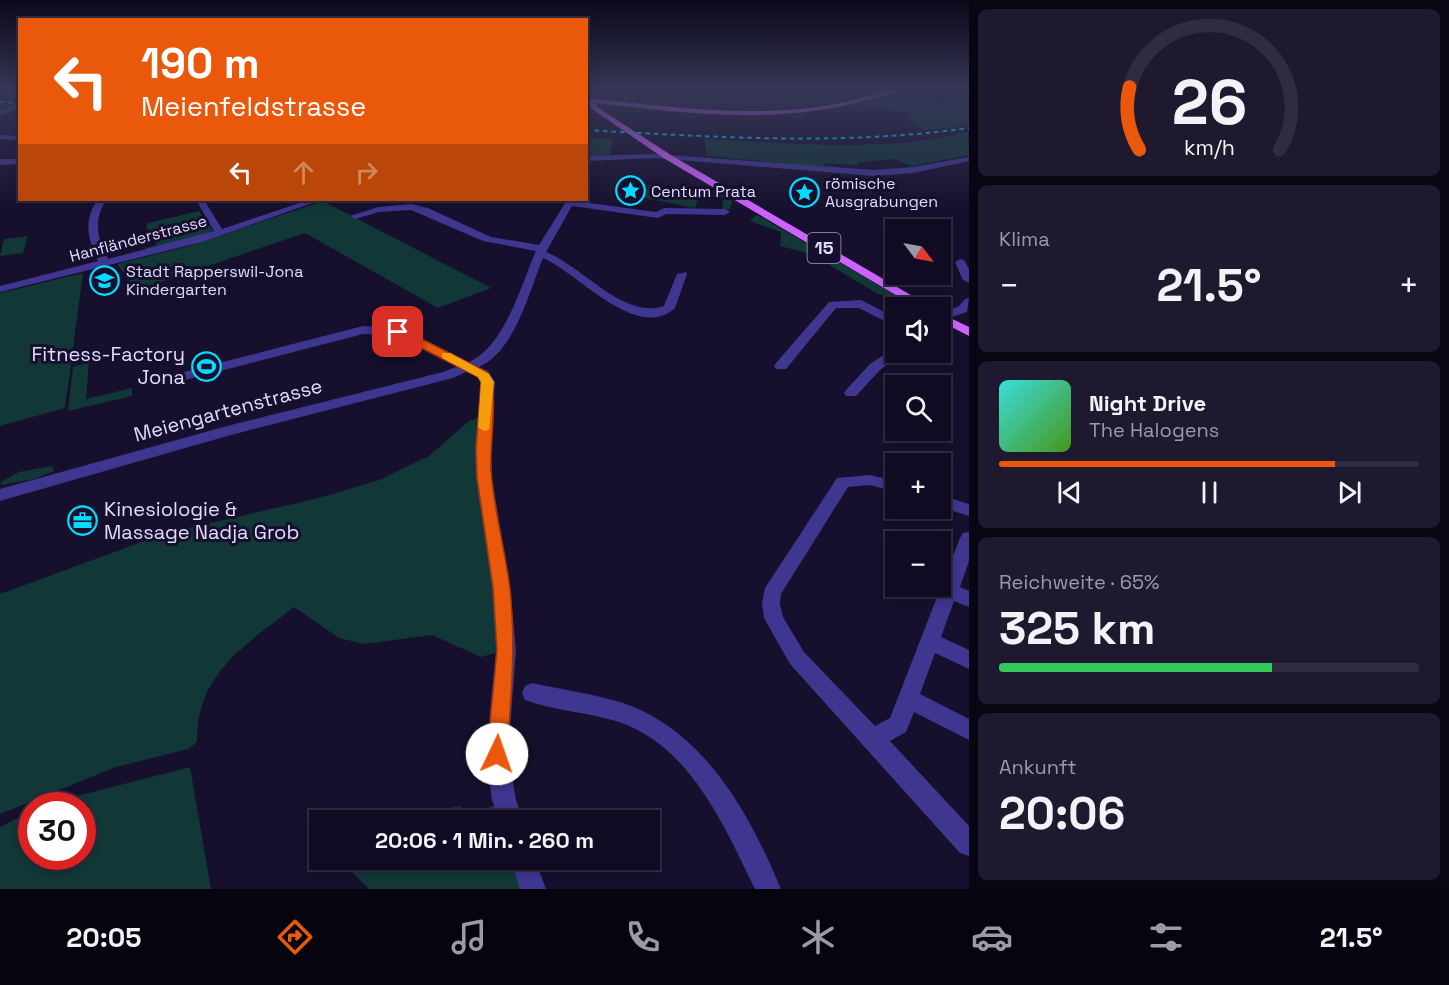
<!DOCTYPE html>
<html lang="de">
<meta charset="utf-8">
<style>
body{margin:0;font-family:"Space Grotesk",sans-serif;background:#1e192f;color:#f1f3f6;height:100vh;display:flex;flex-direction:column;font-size:22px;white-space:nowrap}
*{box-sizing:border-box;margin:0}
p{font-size:20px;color:#9c9ba5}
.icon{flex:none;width:33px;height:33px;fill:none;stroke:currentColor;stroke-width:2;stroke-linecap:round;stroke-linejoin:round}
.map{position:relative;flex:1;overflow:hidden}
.sheet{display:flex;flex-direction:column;gap:9px;padding:9px;background:#090613;width:480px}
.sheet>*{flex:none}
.hud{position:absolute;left:18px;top:18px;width:570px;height:183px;border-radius:0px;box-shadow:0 3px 9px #0003,0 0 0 2px #302b40;background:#ea580c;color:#fff;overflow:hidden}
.needle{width:39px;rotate:122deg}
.controls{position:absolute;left:885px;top:219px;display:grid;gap:12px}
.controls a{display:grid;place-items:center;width:66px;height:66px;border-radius:0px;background:#100b22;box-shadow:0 3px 9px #0003,0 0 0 2px #302b40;font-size:30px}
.speed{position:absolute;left:18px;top:792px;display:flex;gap:12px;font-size:30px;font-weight:700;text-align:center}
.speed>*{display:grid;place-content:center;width:78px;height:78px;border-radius:50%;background:#100b22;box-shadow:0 3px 9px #0003,0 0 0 2px #302b40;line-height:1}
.speed .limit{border:9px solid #d22;background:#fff;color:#111}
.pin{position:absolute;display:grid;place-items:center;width:51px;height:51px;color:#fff;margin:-26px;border-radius:12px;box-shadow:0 3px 9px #0006}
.me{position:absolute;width:66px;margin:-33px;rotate:3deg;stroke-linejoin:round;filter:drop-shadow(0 0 4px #0008)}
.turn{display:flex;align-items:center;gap:21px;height:126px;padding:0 24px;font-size:27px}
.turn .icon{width:78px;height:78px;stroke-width:2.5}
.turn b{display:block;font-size:42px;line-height:51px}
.lanes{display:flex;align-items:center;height:57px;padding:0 24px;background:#0003;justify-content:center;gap:30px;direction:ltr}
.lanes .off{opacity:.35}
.big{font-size:45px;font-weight:800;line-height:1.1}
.sheet .widget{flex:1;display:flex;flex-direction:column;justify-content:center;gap:9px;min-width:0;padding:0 21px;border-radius:9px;background:#1e192f}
.sheet .dial{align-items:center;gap:0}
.dial svg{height:156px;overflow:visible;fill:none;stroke:#302b40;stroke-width:7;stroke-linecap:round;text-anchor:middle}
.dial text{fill:#f1f3f6;stroke:none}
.song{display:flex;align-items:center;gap:18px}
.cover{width:72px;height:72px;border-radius:9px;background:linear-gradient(135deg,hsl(180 70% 55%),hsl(100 70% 35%))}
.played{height:6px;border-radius:3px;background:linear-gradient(90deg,#ea580c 80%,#302b40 80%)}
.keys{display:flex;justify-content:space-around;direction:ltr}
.heat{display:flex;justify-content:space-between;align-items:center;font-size:33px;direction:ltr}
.charge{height:9px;border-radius:4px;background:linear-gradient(90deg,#34c759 65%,#302b40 0)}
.trip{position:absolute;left:309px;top:810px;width:351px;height:60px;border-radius:0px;background:#100b22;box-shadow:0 3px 9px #0003,0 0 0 2px #302b40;font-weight:800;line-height:60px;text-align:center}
.tabs{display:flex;height:96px;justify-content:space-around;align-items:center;background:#06040e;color:#9c9ba5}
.tabs .icon{width:42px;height:42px}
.tabs .on{color:#ea580c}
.tabs b{font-size:27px;color:#f1f3f6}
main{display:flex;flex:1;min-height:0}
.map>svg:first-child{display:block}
.green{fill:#113737}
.water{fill:#061d4e}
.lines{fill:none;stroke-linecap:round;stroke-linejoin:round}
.minor{fill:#3e368f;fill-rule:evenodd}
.primary{fill:#cc62ff;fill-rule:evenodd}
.rail{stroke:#07daff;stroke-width:2;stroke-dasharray:4.5 4;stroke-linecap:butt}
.route{fill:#ea580c;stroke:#983908;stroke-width:1.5}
.slow{fill:#f59e0b}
.labels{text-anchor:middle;stroke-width:6;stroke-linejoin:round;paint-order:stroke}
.far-poi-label{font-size:16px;fill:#e1dbff;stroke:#160f2d;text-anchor:start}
.far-street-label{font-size:16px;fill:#e1dbff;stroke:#160f2d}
.shield{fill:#160f2d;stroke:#a49ec0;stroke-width:1.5}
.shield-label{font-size:18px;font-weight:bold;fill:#e1dbff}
.poi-label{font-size:20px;fill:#e1dbff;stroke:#160f2d;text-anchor:end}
.street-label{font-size:20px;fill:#e1dbff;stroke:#160f2d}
</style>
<main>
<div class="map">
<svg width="969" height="889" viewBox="0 0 969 889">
<rect width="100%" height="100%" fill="#160f2d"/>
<g class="green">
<path d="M884,96L969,107V126L925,130L907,118V112L857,104Z"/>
<path d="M968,132L969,155L912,166L894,159L858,163V165L825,163L824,167L707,156L704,139C790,143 883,153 968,132Z"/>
<path d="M586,138L613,139L610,155L587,156Z"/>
<path d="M649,185L700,192L714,190L732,201L730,209H722L724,197L699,196L695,208L644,198Z"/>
<path d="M323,201L491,288L438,308L305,233L164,281L133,296L134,287L117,264L189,246Z"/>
<path d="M199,211L213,231L209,233L146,251L145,248L157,245L146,226L148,223Z"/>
<path d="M756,215L761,217L910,303L904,304L892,297L878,294L811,254L780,246L781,232L750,221Z"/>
<path d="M28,236L23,253L0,256L4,239Z"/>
<path d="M83,273L65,408L0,426V293Z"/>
<path d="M89,362L86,399L132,388V396L68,411L73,367Z"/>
<path d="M485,416L506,650L481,657L432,635L364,644L339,638L294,607C246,645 196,673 197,742L188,749L116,767L0,814V594L166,533L319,498L379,480L429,456L469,421Z"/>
<path d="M52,466L54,471L34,479L1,485V482L19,472Z"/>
<path d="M190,767L211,889H0V827L31,811L32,856H82V806L42,805Z"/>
<path d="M504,800L511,820H396L404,816L460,806L468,818Z"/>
<path d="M359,860H523L533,889H369L350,870Z"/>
</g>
<path class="water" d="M657,89H819C813,91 804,97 797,97C751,99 704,94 657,89Z"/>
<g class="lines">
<g class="minor">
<path d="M20,103V108L0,116V111Z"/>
<path d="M0,135L20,136V140L0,139Z"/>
<path d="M655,154L874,170L913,167L969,157V161L913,173L874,176L655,158L586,161V156Z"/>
<path d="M0,159H20V164L0,165Z"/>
<path d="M97,200H106C93,222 97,237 108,259L214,231L196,200H204L222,229L308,200H321L202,242L0,292V286L98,261C88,238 83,223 97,200Z"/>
<path d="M567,200L656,212L664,208L725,209L730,212L725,215L666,214L658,218L572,206L546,252C582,266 624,320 664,306L677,274L686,272L687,274L675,308C637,343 577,272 543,258C529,292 515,351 479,367L488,371L495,382L491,449L492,478L510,587L516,650L508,754L516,800L523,820H499L492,800L486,754L496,650L492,587L476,478L475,449L481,382L478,377L468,371L453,378L231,435L0,501V489L227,426L443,372L458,366C427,349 399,335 363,334L181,381L176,380L174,377L176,374L363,326L380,327L415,335L469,362C505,346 521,285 536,251L483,241L411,210L379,212L355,219L350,216L378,207L411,204L428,208L491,237L539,245Z"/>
<path d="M960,259L964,260L969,269V283L963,280L955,262Z"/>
<path d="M969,298L967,312L940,321V314L959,306L965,299Z"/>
<path d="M861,300L896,318V327L859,308H836L786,369H776L774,366L776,363L829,302Z"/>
<path d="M896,347V352L901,354L880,370L856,396H846L844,393L846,390L870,364Z"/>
<path d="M870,475L896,481V492L870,485L848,487L781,594L780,604L783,617L804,652L875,726L890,718L960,538L963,533L969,532V561L960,587L969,591V607L954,601L941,637L969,650V669L935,653L920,694L969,719V740L914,712L906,732L890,741L969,826V856L960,853L790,664L764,618L762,604L765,588L837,478Z"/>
<path d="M940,495L969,504V516L940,507Z"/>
<path d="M532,683C563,690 596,694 626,704C706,733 750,815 781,889H755C724,826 691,747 619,722C588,712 555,711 525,700L522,693L525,686Z"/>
<path d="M511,860H535L546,889H520Z"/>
</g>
<g class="primary">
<path d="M892,89H902C891,95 876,98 863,101C775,125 685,113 596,103L597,107L671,155L933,308H918L665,159L592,109L586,98C665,106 746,118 825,106C848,102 870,95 892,89Z"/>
<path d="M940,313L969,327V336L940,321Z"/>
</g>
<g class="rail">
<path d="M0,102L20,103"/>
<path d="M586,130C714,137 841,146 969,128"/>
</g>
</g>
<linearGradient id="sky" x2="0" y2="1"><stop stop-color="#0c0819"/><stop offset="0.42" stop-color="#363757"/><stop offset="1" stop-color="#363757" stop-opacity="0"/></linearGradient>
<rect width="969" height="213" fill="url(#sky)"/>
<path class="route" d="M394,329H402L487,372C500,391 489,445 491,471C494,511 505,549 510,589C516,646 511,697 507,754L504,761L497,764L489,761L487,754L497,650L493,587L477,478L476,449L481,382L478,377L394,334Z"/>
<path class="slow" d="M442,353H450L489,374L494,382L489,430L484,431L478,427L481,382L478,377L442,358Z"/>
<defs>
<symbol id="sight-ring" viewBox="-11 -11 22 22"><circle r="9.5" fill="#160f2d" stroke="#07daff" stroke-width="1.5"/><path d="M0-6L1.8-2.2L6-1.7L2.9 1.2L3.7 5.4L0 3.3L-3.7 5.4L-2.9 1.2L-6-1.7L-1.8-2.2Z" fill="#07daff"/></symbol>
<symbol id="school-ring" viewBox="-11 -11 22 22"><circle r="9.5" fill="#160f2d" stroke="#07daff" stroke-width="1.5"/><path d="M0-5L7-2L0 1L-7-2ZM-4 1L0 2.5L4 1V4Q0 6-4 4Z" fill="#07daff"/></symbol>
<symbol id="stadium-ring" viewBox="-11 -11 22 22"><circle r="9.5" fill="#160f2d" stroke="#07daff" stroke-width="1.5"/><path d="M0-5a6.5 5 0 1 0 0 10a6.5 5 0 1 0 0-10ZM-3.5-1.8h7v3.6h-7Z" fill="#07daff"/></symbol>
<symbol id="office-ring" viewBox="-11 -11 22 22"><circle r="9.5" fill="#160f2d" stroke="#07daff" stroke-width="1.5"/><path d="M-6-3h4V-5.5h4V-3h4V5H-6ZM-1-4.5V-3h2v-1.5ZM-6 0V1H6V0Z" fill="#07daff"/></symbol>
</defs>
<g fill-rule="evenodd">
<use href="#sight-ring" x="614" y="174" width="33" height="33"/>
<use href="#sight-ring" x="788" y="176" width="33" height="33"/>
<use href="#school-ring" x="88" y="264" width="33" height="33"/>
<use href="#stadium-ring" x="190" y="350" width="33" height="33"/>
<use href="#office-ring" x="66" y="504" width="33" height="33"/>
</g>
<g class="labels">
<g class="far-poi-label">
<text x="825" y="189">römische<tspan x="825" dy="18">Ausgrabungen</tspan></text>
<text x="651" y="197">Centum Prata</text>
<text x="126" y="277">Stadt Rapperswil-Jona<tspan x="126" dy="18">Kindergarten</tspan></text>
</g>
<g class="far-street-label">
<text transform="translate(138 238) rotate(-15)" y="6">Hanfländerstrasse</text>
</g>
<rect class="shield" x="807.5" y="233" width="33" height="30" rx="4.5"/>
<g class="shield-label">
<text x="824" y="254">15</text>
</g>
<g class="poi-label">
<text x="185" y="361">Fitness-Factory<tspan x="185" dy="23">Jona</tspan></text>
<text x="104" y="516" text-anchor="start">Kinesiologie &amp;<tspan x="104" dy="23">Massage Nadja Grob</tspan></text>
</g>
<g class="street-label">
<text transform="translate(228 410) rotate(-15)" y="7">Meiengartenstrasse</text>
</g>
</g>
</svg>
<div class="controls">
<a><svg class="needle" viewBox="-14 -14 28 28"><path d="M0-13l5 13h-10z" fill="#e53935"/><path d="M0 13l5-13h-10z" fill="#9c9ba5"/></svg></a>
<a><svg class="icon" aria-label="sound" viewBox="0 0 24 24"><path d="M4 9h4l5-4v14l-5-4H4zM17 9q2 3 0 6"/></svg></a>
<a><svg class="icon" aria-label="search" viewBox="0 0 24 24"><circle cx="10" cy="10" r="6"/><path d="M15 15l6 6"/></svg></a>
<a>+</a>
<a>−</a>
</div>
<div class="speed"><div class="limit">30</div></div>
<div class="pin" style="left:398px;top:332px;background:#d93025"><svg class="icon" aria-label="arrive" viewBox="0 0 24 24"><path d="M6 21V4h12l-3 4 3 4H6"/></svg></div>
<svg class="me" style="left:497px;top:754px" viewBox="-20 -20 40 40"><circle r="19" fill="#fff"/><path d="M0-13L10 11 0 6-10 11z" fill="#ea580c"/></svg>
<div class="trip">20:06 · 1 Min. · 260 m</div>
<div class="hud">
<div class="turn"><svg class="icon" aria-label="left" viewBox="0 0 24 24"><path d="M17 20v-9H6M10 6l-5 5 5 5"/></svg><div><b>190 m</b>Meienfeldstrasse</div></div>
<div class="lanes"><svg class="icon" aria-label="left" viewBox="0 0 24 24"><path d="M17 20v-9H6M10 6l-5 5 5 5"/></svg><svg class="icon off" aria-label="ahead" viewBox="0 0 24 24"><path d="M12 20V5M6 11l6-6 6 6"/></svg><svg class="icon off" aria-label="right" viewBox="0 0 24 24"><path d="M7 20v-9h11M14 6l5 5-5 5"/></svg></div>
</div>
</div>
<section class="sheet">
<div class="widget dial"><svg viewBox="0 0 100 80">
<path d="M14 69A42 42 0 1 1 86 69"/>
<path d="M14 69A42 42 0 0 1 9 37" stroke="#ea580c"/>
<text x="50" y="56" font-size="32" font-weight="700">26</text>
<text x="50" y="72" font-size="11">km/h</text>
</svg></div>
<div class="widget"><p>Klima</p>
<div class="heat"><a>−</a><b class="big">21.5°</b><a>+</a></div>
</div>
<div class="widget">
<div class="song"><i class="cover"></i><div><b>Night Drive</b><p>The Halogens</p></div></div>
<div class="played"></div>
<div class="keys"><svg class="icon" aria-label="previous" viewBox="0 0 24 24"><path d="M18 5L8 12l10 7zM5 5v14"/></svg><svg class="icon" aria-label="pause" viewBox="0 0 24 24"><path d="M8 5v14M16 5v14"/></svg><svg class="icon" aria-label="next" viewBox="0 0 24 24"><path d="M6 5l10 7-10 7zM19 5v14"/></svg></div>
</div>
<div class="widget"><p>Reichweite · 65%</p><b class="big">325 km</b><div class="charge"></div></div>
<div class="widget"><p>Ankunft</p><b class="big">20:06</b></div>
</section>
</main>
<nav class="tabs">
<b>20:05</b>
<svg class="icon on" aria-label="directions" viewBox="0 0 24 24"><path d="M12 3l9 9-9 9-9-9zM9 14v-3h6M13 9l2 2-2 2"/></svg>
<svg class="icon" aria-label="music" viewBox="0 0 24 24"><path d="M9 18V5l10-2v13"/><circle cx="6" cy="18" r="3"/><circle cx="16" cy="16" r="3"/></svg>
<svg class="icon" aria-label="phone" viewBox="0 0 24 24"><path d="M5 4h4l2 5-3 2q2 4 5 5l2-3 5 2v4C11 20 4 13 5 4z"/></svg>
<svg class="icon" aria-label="climate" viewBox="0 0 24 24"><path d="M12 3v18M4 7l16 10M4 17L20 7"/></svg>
<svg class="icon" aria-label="car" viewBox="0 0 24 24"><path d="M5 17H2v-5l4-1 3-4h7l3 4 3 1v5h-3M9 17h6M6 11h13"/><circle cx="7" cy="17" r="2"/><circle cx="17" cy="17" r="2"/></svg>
<svg class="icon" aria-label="filters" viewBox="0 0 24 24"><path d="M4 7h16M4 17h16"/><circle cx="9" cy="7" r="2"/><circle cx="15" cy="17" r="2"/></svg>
<b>21.5°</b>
</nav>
